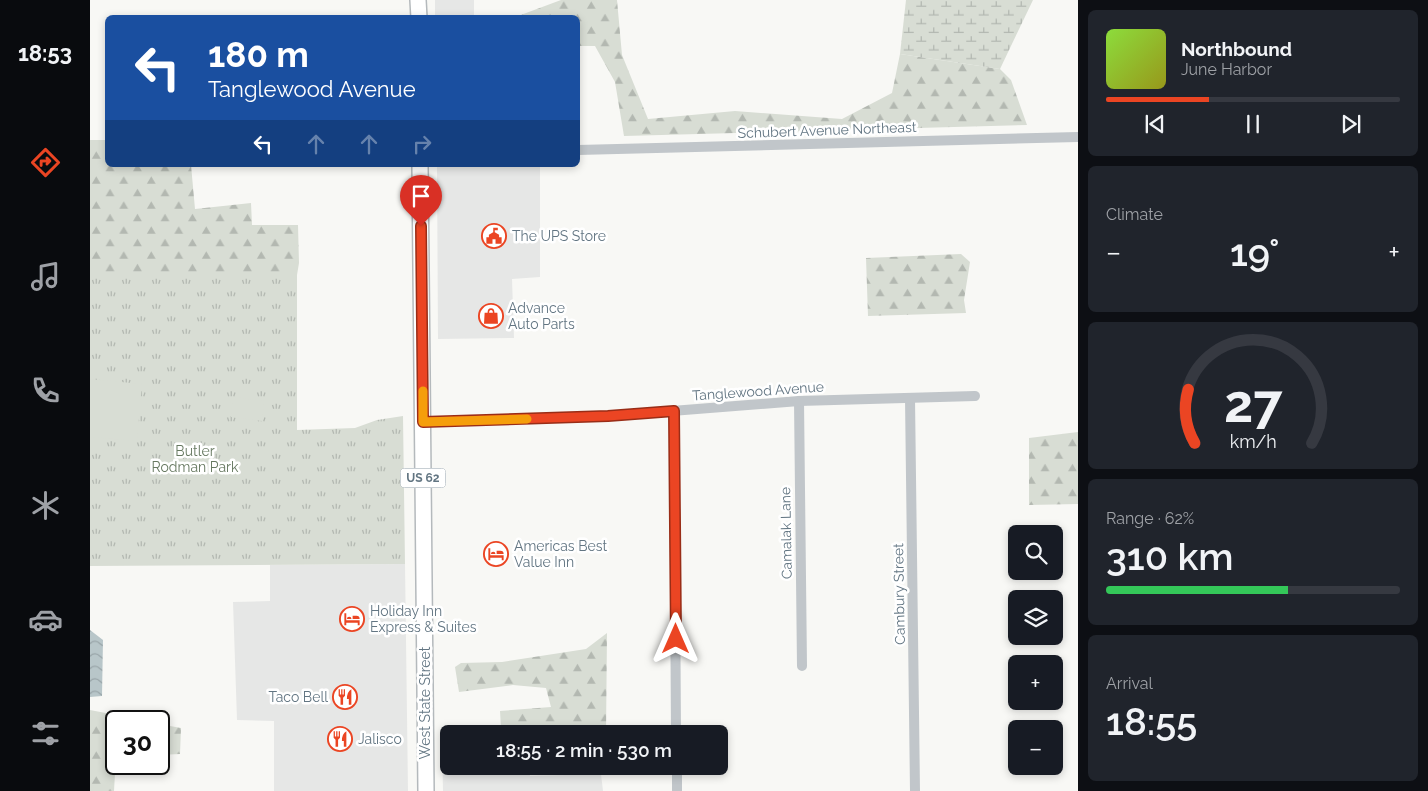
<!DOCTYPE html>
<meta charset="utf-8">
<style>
body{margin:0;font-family:Raleway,sans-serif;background:#20242c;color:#f1f3f6;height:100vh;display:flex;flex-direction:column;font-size:19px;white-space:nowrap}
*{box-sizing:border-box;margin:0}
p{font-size:16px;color:#9ea1a6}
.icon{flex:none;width:28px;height:28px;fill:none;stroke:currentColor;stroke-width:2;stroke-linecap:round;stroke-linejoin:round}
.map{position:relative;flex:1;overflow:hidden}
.side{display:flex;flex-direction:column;gap:10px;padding:10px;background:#0d0f14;width:350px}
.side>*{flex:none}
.banner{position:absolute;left:15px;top:15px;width:475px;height:152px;border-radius:8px;box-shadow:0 2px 8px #0003;background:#1a4fa0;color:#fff;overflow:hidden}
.buttons{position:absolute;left:918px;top:525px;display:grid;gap:10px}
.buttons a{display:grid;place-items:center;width:55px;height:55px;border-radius:8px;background:#171b24;box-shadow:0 2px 8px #0003;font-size:25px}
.speed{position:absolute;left:15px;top:710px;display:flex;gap:10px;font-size:25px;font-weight:700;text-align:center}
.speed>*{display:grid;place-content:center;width:65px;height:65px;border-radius:50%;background:#171b24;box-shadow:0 2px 8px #0003;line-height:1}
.speed .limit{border:2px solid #111;border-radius:8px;background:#fff;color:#111}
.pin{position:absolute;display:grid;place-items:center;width:42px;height:42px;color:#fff;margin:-51px -21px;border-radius:50% 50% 50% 0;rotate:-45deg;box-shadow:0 0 5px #0007}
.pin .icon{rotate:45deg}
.me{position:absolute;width:55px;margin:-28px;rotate:0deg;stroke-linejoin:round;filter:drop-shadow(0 0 4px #0008)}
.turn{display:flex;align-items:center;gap:18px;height:105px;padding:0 20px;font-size:22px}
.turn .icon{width:65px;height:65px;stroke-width:2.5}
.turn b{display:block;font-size:35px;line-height:42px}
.lanes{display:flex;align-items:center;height:48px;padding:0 20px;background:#0003;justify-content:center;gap:25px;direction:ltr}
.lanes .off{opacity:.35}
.big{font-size:38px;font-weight:600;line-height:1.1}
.side .card{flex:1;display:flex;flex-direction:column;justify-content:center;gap:8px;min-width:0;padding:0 18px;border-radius:8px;background:#20242c}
.side .dial{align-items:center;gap:0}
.dial svg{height:130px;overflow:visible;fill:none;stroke:#363941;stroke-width:7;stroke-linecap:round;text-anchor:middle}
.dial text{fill:#f1f3f6;stroke:none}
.song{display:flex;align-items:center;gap:15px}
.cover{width:60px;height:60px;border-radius:8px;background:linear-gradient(135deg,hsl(90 70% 55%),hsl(60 70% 35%))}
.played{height:5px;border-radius:2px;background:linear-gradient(90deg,#eb4523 35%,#363941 35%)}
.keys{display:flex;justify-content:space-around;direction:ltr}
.heat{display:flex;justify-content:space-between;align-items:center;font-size:28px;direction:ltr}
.charge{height:8px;border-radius:4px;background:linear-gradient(90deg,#34c759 62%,#363941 0)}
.trip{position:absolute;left:350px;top:725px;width:288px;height:50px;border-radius:8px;background:#171b24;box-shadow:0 2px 8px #0003;font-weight:600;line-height:50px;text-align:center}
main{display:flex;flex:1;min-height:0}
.tabs{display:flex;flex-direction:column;width:90px;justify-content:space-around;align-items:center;background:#090b0e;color:#9ea1a6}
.tabs .icon{width:35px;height:35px}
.tabs .selected{color:#eb4523}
.tabs b{font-size:22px;color:#f1f3f6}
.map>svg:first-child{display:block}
.built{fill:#e6e7e6}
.grass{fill:url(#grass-tufts)}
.forest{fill:url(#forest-firs)}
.wetland{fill:url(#wetland-marsh)}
.pitch{fill:#d8ddd4}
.water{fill:url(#water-waves)}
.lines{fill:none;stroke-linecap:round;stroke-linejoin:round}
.highway-casing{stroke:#b4b9bc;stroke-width:18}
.minor{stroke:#c1c6ca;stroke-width:10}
.highway{stroke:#fff;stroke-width:15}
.route-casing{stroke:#992d17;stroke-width:12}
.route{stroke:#eb4523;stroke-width:9}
.slow{stroke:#f59e0b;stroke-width:9}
.labels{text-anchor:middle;stroke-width:5;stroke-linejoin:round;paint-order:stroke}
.shield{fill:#fff;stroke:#919ea8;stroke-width:1}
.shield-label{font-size:12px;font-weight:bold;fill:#627582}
.street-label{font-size:14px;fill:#627582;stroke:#fff}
.poi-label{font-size:14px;fill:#627582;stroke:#fff;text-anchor:start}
.park-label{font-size:14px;fill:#677961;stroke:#fff}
</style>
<main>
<nav class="tabs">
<b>18:53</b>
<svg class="icon selected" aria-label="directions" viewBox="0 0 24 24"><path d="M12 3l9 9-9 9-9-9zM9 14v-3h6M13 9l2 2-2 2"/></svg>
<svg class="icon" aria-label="music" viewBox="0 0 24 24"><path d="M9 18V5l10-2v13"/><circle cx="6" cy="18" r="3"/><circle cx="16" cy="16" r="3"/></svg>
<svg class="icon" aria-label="phone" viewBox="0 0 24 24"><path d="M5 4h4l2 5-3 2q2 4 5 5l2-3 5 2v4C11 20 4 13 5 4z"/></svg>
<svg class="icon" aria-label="climate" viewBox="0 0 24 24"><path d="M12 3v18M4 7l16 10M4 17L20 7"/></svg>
<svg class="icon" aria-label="car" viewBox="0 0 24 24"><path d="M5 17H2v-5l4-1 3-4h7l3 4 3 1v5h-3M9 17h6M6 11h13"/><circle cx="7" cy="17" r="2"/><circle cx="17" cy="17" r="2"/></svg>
<svg class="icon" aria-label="filters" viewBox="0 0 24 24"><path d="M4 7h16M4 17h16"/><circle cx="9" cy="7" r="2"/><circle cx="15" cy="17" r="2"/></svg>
</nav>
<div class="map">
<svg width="988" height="791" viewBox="0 0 988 791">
<defs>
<pattern id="grass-tufts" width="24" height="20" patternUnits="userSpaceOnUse" patternTransform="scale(1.25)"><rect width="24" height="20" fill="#d8ddd4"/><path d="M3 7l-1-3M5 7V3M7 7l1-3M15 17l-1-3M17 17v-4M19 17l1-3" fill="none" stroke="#b3b8b1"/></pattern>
<pattern id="forest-firs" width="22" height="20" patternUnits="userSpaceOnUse" patternTransform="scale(1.25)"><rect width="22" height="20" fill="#d8ddd4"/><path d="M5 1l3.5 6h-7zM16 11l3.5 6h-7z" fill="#b3b8b1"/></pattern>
<pattern id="wetland-marsh" width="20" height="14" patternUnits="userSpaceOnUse" patternTransform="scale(1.25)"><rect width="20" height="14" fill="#d8ddd4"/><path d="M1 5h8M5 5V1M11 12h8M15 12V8" fill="none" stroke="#b3b8b1"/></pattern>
<pattern id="water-waves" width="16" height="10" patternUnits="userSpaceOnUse" patternTransform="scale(1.25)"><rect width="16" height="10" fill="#b8c6c9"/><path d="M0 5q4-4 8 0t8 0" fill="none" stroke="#99a5a9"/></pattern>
</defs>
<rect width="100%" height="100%" fill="#f8f8f5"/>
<g class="built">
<rect x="345" y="0" width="39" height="17"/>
<path d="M347,165H450V277L422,279L424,338L348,339Z"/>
<path d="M315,564L318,791H184V721L147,720L143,602L180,601V565Z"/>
<path d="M352,740H359V766H439L440,776L511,774L513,791H353Z"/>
</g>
<path class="grass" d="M0,275H207V430L265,428L287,420L313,416L315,564L0,566Z"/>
<g class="forest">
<path d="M471,0H527L532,55L558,119L645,111L752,119L802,93L810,54L910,69L921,80L937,125L534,136L525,82L505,46H488V18H397V15L428,16Z"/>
<path d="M0,140H17L18,165H101L105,209L161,203L162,225H208L209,263L207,275H0Z"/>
<path d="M871,254L880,262L874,300L876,313L778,316L776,258Z"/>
<path d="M988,432V504L939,505V438Z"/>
<path d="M517,633L516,734H418L411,728L410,711L461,707L456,688L423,685L369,692L365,667L371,663L412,662L496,649Z"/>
<path d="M0,710L57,721H26V756L24,791H0Z"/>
<path d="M69,724L91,728L90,754L69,755Z"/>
<path d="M468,766H513L511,774L472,775Z"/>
</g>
<path class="wetland" d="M816,0H943L910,69L810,54Z"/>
<g class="pitch">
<path d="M0,379L52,384L47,441L0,437Z"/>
<path d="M143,397L174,401L172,421L141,417Z"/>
</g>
<path class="water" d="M0,630L13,640L12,696L0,697Z"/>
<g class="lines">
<defs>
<g id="highway">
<path d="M328,0L329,18"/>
<path d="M330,165L336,791"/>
</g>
</defs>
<use href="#highway" class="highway-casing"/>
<g class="minor">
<path d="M488,150L988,137"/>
<path d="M820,398L825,791"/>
<path d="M709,401L712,666"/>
<path d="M584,411L586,734"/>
<path d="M333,422L518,416L709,401L885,396"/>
<path d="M587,766V791"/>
</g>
<use href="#highway" class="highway"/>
</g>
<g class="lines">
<defs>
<path id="route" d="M331,226L333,422L518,416L584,411L586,639"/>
</defs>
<use href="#route" class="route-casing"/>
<use href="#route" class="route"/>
<path class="slow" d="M333,391V422L437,419"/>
</g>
<defs>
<symbol id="civic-ring" viewBox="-11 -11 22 22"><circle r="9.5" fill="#fff" stroke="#eb4523" stroke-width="1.5"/><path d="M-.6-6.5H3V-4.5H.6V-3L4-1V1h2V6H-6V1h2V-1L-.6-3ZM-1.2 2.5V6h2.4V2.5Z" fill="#eb4523"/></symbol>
<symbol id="shop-ring" viewBox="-11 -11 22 22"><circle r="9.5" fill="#fff" stroke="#eb4523" stroke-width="1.5"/><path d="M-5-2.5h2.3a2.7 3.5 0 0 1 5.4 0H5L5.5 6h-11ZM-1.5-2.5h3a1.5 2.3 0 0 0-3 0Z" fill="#eb4523"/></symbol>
<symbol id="hotel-ring" viewBox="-11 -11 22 22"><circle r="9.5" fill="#fff" stroke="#eb4523" stroke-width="1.5"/><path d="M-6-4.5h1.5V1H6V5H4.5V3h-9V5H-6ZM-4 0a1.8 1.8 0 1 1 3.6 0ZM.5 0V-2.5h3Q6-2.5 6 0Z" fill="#eb4523"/></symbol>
<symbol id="restaurant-ring" viewBox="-11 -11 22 22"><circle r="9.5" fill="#fff" stroke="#eb4523" stroke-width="1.5"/><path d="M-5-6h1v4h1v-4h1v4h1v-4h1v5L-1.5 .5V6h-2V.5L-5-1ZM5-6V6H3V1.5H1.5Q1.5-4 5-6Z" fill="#eb4523"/></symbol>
</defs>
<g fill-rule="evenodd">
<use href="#civic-ring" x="390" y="222" width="28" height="28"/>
<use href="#shop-ring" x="387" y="302" width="28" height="28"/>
<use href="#hotel-ring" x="392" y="540" width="28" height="28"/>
<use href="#hotel-ring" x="248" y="605" width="28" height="28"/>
<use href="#restaurant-ring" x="241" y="683" width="28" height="28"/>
<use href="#restaurant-ring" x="236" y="725" width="28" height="28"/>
</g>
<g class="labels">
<rect class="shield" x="310.5" y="468.5" width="45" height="19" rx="4"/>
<g class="shield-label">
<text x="333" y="482">US 62</text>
</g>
<g class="street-label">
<text transform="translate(737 130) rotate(-2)" y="5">Schubert Avenue Northeast</text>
<text transform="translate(668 391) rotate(-4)" y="5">Tanglewood Avenue</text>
<text transform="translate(696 533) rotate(-91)" y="5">Camalak Lane</text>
<text transform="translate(809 594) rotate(-91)" y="5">Cambury Street</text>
<text transform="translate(335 703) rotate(-90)" y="5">West State Street</text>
</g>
<g class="poi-label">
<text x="422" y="241">The UPS Store</text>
<text x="418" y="313">Advance<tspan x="418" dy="16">Auto Parts</tspan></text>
<text x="424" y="551">Americas Best<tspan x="424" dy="16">Value Inn</tspan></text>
<text x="280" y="616">Holiday Inn<tspan x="280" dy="16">Express &amp; Suites</tspan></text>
<text x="238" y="702" text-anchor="end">Taco Bell</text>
<text x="268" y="744">Jalisco</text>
</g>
<g class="park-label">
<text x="105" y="456">Butler<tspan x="105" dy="16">Rodman Park</tspan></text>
</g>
</g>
</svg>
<div class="buttons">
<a><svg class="icon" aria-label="search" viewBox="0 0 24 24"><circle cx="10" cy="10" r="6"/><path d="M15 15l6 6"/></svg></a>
<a><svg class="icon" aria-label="layers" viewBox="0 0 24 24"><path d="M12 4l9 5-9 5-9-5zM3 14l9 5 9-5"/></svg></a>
<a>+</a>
<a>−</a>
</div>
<div class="speed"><div class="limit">30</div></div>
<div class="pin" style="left:331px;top:226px;background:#d93025"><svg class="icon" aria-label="arrive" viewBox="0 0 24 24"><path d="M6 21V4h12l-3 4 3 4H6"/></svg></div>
<svg class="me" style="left:586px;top:639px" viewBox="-20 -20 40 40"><path d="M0-17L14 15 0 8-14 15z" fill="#eb4523" stroke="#fff" stroke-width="4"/></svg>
<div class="trip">18:55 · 2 min · 530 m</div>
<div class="banner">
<div class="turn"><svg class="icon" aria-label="left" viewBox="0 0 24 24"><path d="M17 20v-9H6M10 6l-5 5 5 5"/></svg><div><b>180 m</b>Tanglewood Avenue</div></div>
<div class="lanes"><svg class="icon" aria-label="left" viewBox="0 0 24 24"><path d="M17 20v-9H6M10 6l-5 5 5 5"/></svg><svg class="icon off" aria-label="ahead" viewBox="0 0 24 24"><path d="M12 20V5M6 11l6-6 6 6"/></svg><svg class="icon off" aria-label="ahead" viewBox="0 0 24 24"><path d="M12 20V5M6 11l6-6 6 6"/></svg><svg class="icon off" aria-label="right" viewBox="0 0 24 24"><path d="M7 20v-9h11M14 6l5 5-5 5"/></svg></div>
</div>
</div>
<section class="side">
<div class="card">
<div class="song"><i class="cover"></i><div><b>Northbound</b><p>June Harbor</p></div></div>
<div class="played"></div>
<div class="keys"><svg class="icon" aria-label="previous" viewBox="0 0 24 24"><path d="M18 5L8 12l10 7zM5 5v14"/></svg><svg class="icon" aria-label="pause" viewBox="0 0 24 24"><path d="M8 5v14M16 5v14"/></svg><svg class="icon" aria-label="next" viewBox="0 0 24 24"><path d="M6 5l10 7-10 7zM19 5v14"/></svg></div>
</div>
<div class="card"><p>Climate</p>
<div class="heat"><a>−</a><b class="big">19°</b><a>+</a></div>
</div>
<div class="card dial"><svg viewBox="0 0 100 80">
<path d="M14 69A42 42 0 1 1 86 69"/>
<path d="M14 69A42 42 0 0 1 10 36" stroke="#eb4523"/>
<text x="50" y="56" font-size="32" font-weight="700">27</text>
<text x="50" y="72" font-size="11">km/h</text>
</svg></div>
<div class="card"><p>Range · 62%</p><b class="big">310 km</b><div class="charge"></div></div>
<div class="card"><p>Arrival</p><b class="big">18:55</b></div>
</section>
</main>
